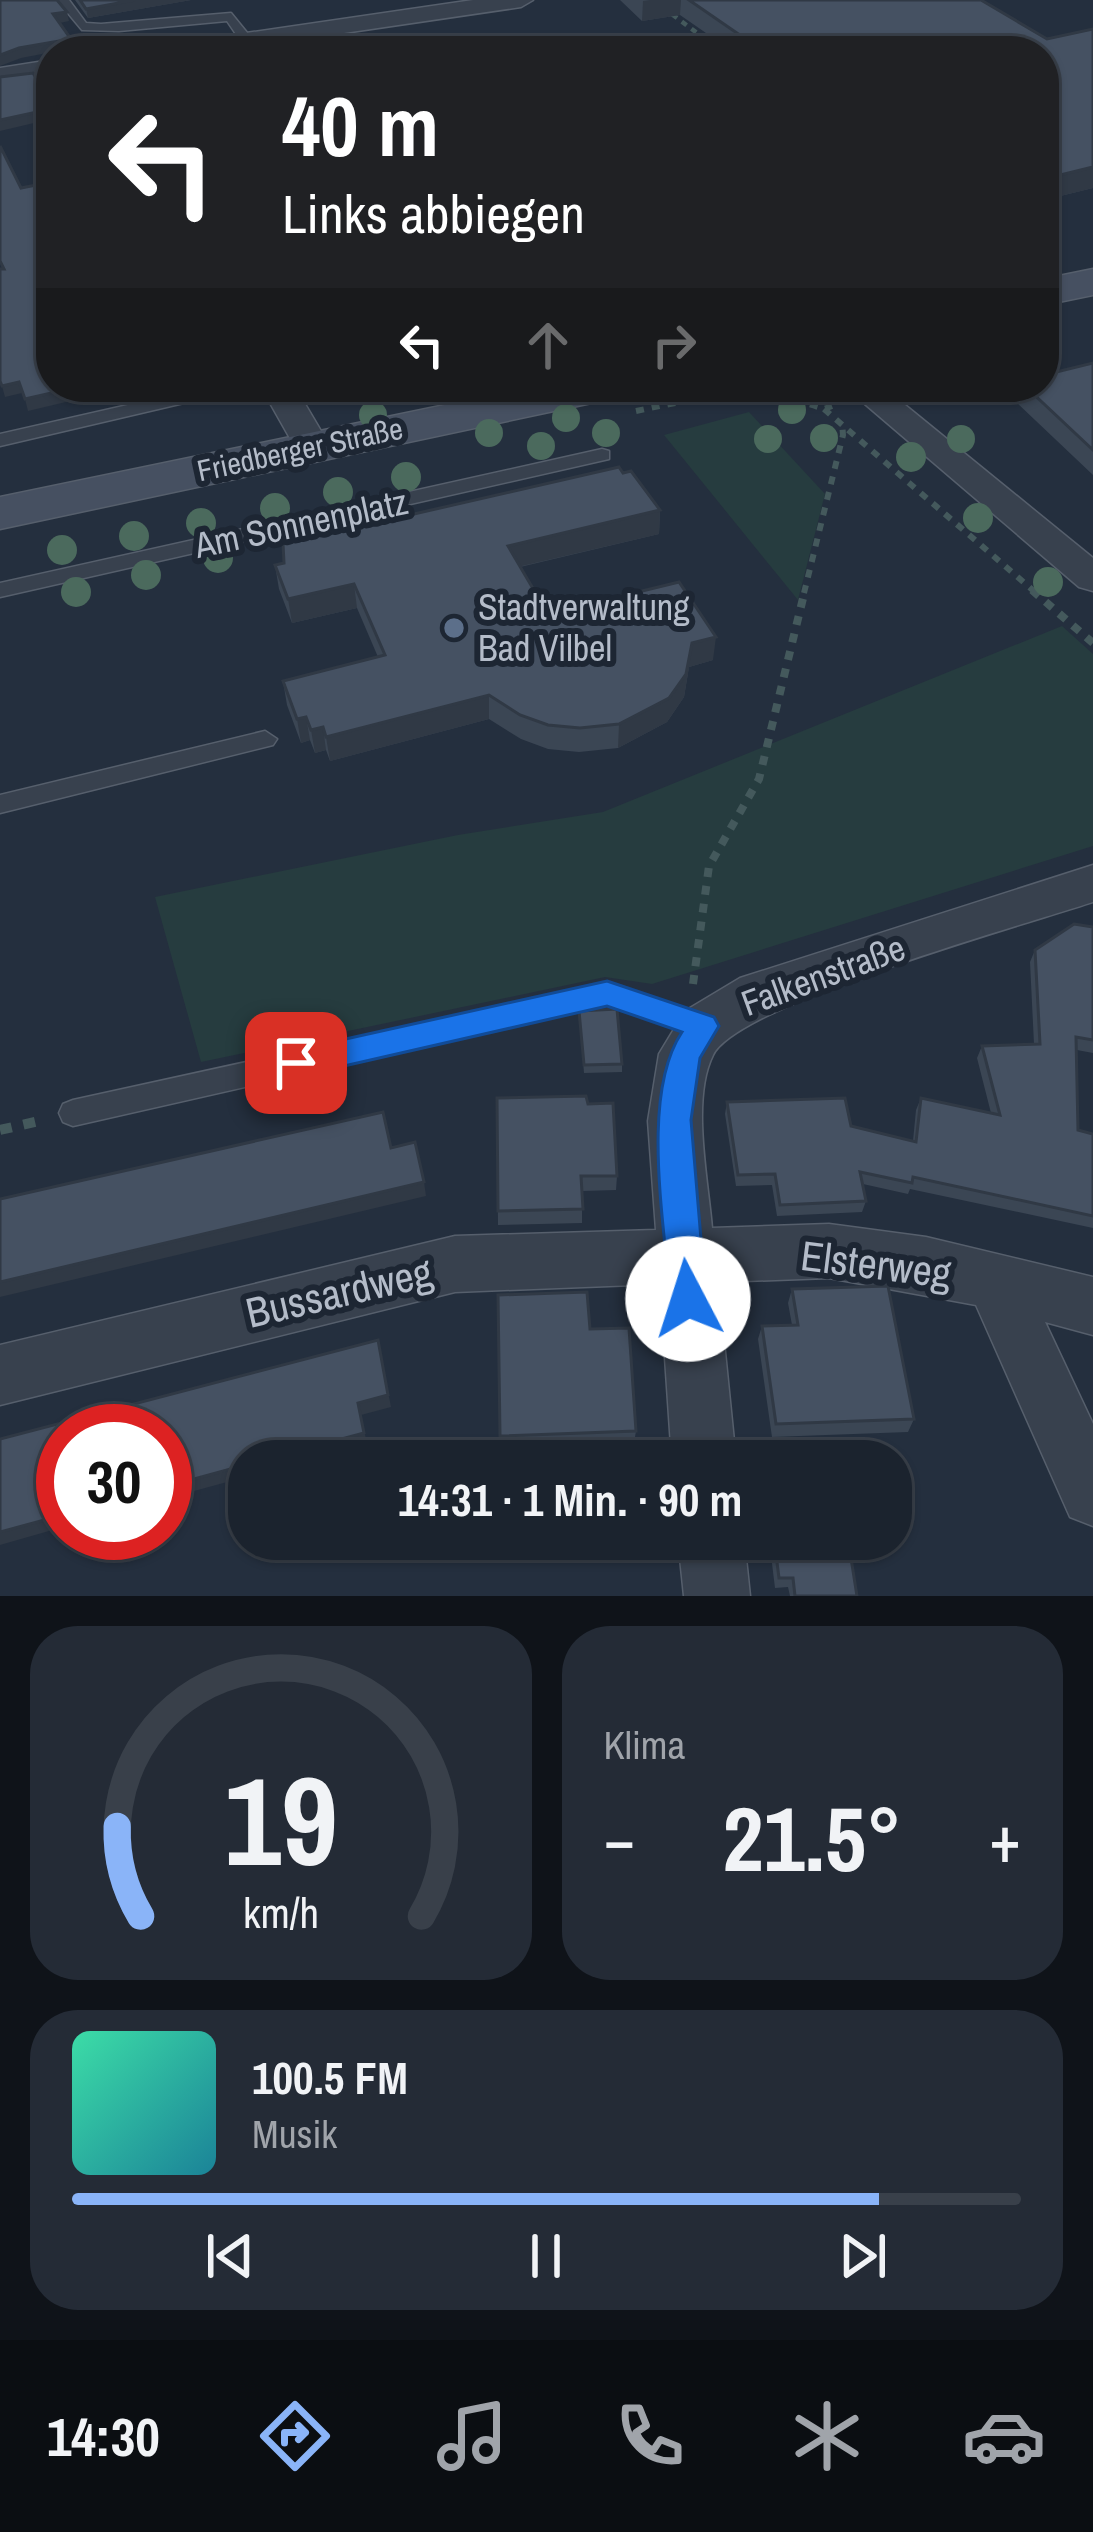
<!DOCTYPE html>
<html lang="de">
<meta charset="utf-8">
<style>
body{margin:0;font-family:"Archivo Narrow",sans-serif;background:#242b36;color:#f1f3f6;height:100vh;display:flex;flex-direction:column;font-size:45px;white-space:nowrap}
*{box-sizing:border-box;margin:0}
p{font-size:39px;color:#a0a4aa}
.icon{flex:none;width:66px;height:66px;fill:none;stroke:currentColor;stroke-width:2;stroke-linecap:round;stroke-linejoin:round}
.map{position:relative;height:1596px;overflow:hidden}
.panel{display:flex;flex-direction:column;gap:30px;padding:30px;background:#0f1319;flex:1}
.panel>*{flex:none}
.banner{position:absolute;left:36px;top:36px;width:1023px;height:366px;border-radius:48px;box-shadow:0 3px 9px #0004,0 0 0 3px #39404a;background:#202124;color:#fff;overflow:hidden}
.speed{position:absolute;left:36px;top:1404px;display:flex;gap:24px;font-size:60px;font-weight:700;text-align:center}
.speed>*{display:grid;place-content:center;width:156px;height:156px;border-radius:50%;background:#1b232e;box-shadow:0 3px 9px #0004,0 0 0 3px #39404a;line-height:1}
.speed .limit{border:18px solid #d22;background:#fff;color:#111}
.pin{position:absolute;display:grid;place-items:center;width:102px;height:102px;color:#fff;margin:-51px;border-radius:24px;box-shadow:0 6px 18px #0006}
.me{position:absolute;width:132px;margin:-66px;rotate:355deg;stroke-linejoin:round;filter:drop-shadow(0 0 9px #0008)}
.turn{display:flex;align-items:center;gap:42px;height:252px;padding:0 48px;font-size:54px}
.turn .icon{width:156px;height:156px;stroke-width:2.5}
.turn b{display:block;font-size:84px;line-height:102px}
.lanes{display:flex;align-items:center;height:114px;padding:0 48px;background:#0003;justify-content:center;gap:60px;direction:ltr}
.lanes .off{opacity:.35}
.big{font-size:90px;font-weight:700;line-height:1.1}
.panel .widget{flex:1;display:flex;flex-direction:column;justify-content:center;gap:18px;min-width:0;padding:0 42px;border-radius:48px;background:#242b36}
.panel .dial{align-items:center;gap:0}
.dial svg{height:312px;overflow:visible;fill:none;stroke:#39404a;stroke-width:7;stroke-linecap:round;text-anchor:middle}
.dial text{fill:#f1f3f6;stroke:none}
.song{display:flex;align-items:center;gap:36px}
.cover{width:144px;height:144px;border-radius:18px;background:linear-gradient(135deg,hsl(160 70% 55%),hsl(190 70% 35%))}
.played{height:12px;border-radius:6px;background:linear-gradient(90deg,#8ab4f8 85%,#39404a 85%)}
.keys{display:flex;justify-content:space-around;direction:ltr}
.heat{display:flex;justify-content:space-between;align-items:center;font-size:66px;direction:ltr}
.panel .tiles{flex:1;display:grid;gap:30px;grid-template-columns:1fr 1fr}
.widget:last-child{grid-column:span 2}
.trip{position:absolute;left:228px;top:1440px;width:684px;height:120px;border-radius:48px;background:#1b232e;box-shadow:0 3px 9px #0004,0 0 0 3px #39404a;font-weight:700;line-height:120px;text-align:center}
.menu{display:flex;height:192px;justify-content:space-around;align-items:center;background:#0b0e12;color:#a0a4aa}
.menu .icon{width:84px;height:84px}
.menu .selected{color:#8ab4f8}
.menu b{font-size:54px;color:#f1f3f6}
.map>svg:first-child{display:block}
.green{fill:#263c3f}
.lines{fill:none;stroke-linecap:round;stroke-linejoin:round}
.lane-casing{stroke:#565f6c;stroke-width:3}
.street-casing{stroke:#565f6c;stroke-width:3}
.secondary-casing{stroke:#565f6c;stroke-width:3}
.path-far3{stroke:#44595c;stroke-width:4.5;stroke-dasharray:6 6;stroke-linecap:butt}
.path-far2{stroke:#44595c;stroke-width:6;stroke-dasharray:8 8;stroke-linecap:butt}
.path-far1{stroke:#44595c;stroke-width:8;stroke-dasharray:9 9;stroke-linecap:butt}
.path{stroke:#44595c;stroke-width:10;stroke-dasharray:12 12;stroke-linecap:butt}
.lane{fill:#38414e;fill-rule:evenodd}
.street{fill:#38414e;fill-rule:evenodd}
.secondary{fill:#465061;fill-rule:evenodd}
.tree{fill:#4b6a5d}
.wall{fill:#3b4654}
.shaded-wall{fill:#303945}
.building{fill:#455162;stroke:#303945;stroke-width:3}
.route{fill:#1a73e8;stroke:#114b97;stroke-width:3}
.service-dot{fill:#5c6f8a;stroke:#1d2633;stroke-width:4.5}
.labels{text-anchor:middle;stroke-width:12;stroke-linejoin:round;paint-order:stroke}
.far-street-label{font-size:30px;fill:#b4bcc9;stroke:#1d2633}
.street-label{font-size:36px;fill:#b4bcc9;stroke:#1d2633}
.poi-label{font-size:36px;fill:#b4bcc9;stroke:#1d2633;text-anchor:start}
.near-street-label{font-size:42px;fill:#b4bcc9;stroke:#1d2633}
</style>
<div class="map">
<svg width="1093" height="1596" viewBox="0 0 1093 1596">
<rect width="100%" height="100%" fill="#242f3e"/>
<g class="green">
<path d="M749,412L825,494L798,600L664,435Z"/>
<path d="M1062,626L1093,654V846L652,984L605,977L201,1062L155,897L458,835L603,812Z"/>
</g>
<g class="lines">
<defs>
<g id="lane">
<path d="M57,0H69L86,23L101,24L231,13L253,40L242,43L227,21L119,31L82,30Z"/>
<path d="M207,387H240L231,392L0,446V434Z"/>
<path d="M313,387H349L346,391L285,403L276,398Z"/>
<path d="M602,449L609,451V459L0,597V583Z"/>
<path d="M265,731L277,739L273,745L0,813V795Z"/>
<path d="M607,983L713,1018L717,1026L713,1034L703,1038L607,1005L73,1126L63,1122L59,1113L63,1104L73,1100Z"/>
</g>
<g id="street">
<path d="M473,0H533L521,7L221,51H159L171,44Z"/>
<path d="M51,60V76L0,84V68Z"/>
<path d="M261,387H295L331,448L326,456H300Z"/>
<path d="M845,387H883L1093,558V591L1079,587Z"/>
<path d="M1093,865V902C1027,924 738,1004 713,1055C691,1099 708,1179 712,1228L829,1224L926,1237L1093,1277V1335L1045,1322L1093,1424V1526L1070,1517L976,1305L829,1278L718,1282L736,1461H672L660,1284L455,1292L0,1405V1345L455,1236L656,1230L648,1121L659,1054L685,1011L740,978Z"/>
<path d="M678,1539H744L750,1596H684Z"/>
</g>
<g id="secondary">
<path d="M1093,269V295L1044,305V279Z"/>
<path d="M532,387H625L618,397L601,401L0,529V497Z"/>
</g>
</defs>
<use href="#lane" class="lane-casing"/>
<use href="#street" class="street-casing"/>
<use href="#secondary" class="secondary-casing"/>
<path class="path-far3" d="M653,0L721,51"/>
<g class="path-far2">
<path d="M824,409L1036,593"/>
<path d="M636,411C701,397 760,386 824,409L832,406"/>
<path d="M804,593L843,435L842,422"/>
</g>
<g class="path-far1">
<path d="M1032,590L1093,643"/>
<path d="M693,984L709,866L759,779L805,590"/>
</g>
<path class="path" d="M0,1130L39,1121"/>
<use href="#lane" class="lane"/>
<use href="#street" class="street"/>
<use href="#secondary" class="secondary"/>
</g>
<g class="tree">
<circle cx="792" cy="410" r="14"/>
<circle cx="373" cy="415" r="14"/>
<circle cx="566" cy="418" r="14"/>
<circle cx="489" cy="433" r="14"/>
<circle cx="606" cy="433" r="14"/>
<circle cx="824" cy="438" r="14"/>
<circle cx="768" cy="439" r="14"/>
<circle cx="961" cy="439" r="14"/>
<circle cx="541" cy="446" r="14"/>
<circle cx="911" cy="457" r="15"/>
<circle cx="406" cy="477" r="15"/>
<circle cx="338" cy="492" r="15"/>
<circle cx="275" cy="508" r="15"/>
<circle cx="978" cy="518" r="15"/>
<circle cx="201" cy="523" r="15"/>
<circle cx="134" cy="536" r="15"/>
<circle cx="62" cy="550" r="15"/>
<circle cx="218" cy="558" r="15"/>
<circle cx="146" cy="575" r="15"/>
<circle cx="1048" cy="582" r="15"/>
<circle cx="76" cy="592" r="15"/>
</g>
<g class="wall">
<path d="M75,0H191L88,18Z"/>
<path d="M620,0H981L1047,39L1093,29V188L1044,200V51H732L680,15L642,21Z"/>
<path d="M1093,363V475L1014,400L1017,387H1044Z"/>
<path d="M623,473L660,510L659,534L520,567L548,614L713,660L689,667L684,697L667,722L618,748L579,752L548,749L521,739L489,719L330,761L326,750L315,753L310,740L301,743L287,705L283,681L378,657L357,608L292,623L279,589L275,565Z"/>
<path d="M1093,927V1053L1077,1050L1078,1130L1093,1134V1228L910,1189L908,1194L863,1184L866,1201L862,1212L777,1216L772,1185L736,1186L725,1114L727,1102L851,1126L913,1141L916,1110L921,1098L991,1113L977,1058L982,1046L1034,1044L1030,962L1035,950Z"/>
<path d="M579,1011L622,1064V1072L584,1073Z"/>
<path d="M497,1098L588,1104L617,1176L616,1190L582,1191V1223L498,1225Z"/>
<path d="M792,1289L914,1419L908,1432L772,1437L758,1339L762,1326L792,1325L788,1303Z"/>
<path d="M590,1329L636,1431L634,1443L501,1448L500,1436Z"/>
<path d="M769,1539H848L857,1596H790L788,1587L775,1588Z"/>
</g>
<g class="shaded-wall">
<path d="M135,0H191L88,18L86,9Z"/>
<path d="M650,0H681L680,15L642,21L643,1Z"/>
<path d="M67,12L69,21L55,24L53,14Z"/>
<path d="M71,39L73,48L21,58L0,66V55L19,48Z"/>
<path d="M51,109V119L0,131V120Z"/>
<path d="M1093,167V188L1044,200V179Z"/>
<path d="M19,382L22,393L5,397L2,386Z"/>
<path d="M78,387H129L28,411L25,399Z"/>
<path d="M660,510L659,534L509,569L508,546Z"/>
<path d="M354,584L357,608L292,623L288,599Z"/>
<path d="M716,637L713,660L689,667L684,697L667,722L618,748L619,724L692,643Z"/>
<path d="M489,695V719L330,761L326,737Z"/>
<path d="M306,717L310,740L301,743L297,719Z"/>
<path d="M323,727L326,750L315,753L311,730Z"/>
<path d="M424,1182L426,1196L0,1297V1282Z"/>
<path d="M378,1340L391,1407L361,1415L367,1444L306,1461H260L358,1403Z"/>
<path d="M249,1464V1476L165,1499V1487Z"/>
<path d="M63,1515V1527L0,1545V1532Z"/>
</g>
<g class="building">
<path d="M0,0H57L67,12L53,14L71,39L19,48L0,55Z"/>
<path d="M80,0H135L86,9Z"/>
<path d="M689,0H981L1047,39L1093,29V167L1044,179V51H763Z"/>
<path d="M33,73L51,103V109L0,120V77Z"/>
<path d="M0,146L21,188L51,182V387H78L25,399L19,382L2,386L0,381V269H4L0,261Z"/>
<path d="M1093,363V450L1026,387H1044V375Z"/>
<path d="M619,467L623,473L631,471L660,510L508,546L548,614L679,582L716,637L692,643L686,674L669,698L619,724L580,728L548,725L520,715L489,695L326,737L323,727L311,730L306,717L297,719L283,681L385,655L354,584L288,599L275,565L284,563L283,544Z"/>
<path d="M1074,924L1093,927V1040L1076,1037L1078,1130L1093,1134V1216L913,1177L912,1183L860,1172L866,1201L780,1205L775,1174L738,1175L727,1102L845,1098L851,1126L916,1142L921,1098L1000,1115L982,1046L1040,1044L1035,950Z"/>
<path d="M617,1009L622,1064L584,1065L579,1011Z"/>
<path d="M586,1096L588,1104L613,1103L617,1176H581L583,1209L498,1211L497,1098Z"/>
<path d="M383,1112L391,1148L415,1142L424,1182L0,1282V1199Z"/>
<path d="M888,1286L914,1419L776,1424L762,1326L798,1325L792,1289Z"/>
<path d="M587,1292L590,1329L629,1328L636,1431L500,1436L498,1295Z"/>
<path d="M378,1340L388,1395L358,1403L364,1433L260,1461H249V1464L165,1487V1431H63V1515L0,1532V1439Z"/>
<path d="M774,1539H848L857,1596H795L793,1578H779Z"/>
</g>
<path class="route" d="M607,981L714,1017L719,1026L700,1058L691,1120L706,1299L700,1311L688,1316L675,1311L670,1299C665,1225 640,1095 682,1032L607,1006L296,1077L284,1073L280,1063L284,1054L296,1050Z"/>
<circle class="service-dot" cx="454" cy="628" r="12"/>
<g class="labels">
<g class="far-street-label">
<text transform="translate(300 450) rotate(-12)" y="10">Friedberger Straße</text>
</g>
<g class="street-label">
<text transform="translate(301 523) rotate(-12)" y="13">Am Sonnenplatz</text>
<text transform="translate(823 975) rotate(-20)" y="13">Falkenstraße</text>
</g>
<g class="poi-label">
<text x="478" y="620">Stadtverwaltung<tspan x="478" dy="41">Bad Vilbel</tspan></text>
</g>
<g class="near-street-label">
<text transform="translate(876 1264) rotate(7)" y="15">Elsterweg</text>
<text transform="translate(339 1292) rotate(-13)" y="15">Bussardweg</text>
</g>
</g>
</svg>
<div class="speed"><div class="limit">30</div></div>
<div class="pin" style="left:296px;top:1063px;background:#d93025"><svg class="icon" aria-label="arrive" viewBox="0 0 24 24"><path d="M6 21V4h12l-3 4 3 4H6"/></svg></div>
<svg class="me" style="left:688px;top:1299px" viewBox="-20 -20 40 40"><circle r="19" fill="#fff"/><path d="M0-13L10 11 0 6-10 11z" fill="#1a73e8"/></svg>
<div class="trip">14:31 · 1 Min. · 90 m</div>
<div class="banner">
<div class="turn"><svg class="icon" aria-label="left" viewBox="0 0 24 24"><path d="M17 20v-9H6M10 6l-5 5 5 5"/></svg><div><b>40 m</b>Links abbiegen</div></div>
<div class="lanes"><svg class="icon" aria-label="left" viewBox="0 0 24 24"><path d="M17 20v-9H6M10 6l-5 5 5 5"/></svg><svg class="icon off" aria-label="ahead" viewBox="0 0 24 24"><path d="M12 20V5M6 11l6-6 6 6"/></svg><svg class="icon off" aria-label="right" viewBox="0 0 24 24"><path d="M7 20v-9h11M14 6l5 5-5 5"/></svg></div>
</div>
</div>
<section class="panel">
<div class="tiles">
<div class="widget dial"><svg viewBox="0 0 100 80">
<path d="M14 69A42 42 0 1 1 86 69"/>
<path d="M14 69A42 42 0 0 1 8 46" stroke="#8ab4f8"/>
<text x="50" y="56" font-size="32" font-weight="700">19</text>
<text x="50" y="72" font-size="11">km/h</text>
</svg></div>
<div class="widget"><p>Klima</p>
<div class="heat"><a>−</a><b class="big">21.5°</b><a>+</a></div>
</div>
<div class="widget">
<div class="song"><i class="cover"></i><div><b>100.5 FM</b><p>Musik</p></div></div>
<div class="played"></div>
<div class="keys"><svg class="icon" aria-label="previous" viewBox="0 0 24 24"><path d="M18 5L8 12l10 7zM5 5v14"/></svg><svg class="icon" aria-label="pause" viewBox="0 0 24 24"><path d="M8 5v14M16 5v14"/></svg><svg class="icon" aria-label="next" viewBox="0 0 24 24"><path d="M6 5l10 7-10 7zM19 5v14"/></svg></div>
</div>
</div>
</section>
<nav class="menu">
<b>14:30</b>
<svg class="icon selected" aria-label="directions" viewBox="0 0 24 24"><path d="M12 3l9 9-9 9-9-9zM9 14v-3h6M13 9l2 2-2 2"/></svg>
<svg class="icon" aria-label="music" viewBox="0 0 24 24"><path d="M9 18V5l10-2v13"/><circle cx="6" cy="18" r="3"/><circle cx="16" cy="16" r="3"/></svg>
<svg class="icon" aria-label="phone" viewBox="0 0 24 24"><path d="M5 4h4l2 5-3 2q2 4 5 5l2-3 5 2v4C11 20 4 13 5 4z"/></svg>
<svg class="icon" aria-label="climate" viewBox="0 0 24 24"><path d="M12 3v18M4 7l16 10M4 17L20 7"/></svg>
<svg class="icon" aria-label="car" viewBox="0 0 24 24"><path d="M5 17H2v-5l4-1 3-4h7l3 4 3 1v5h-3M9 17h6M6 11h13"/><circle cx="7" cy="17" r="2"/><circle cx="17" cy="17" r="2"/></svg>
</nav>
